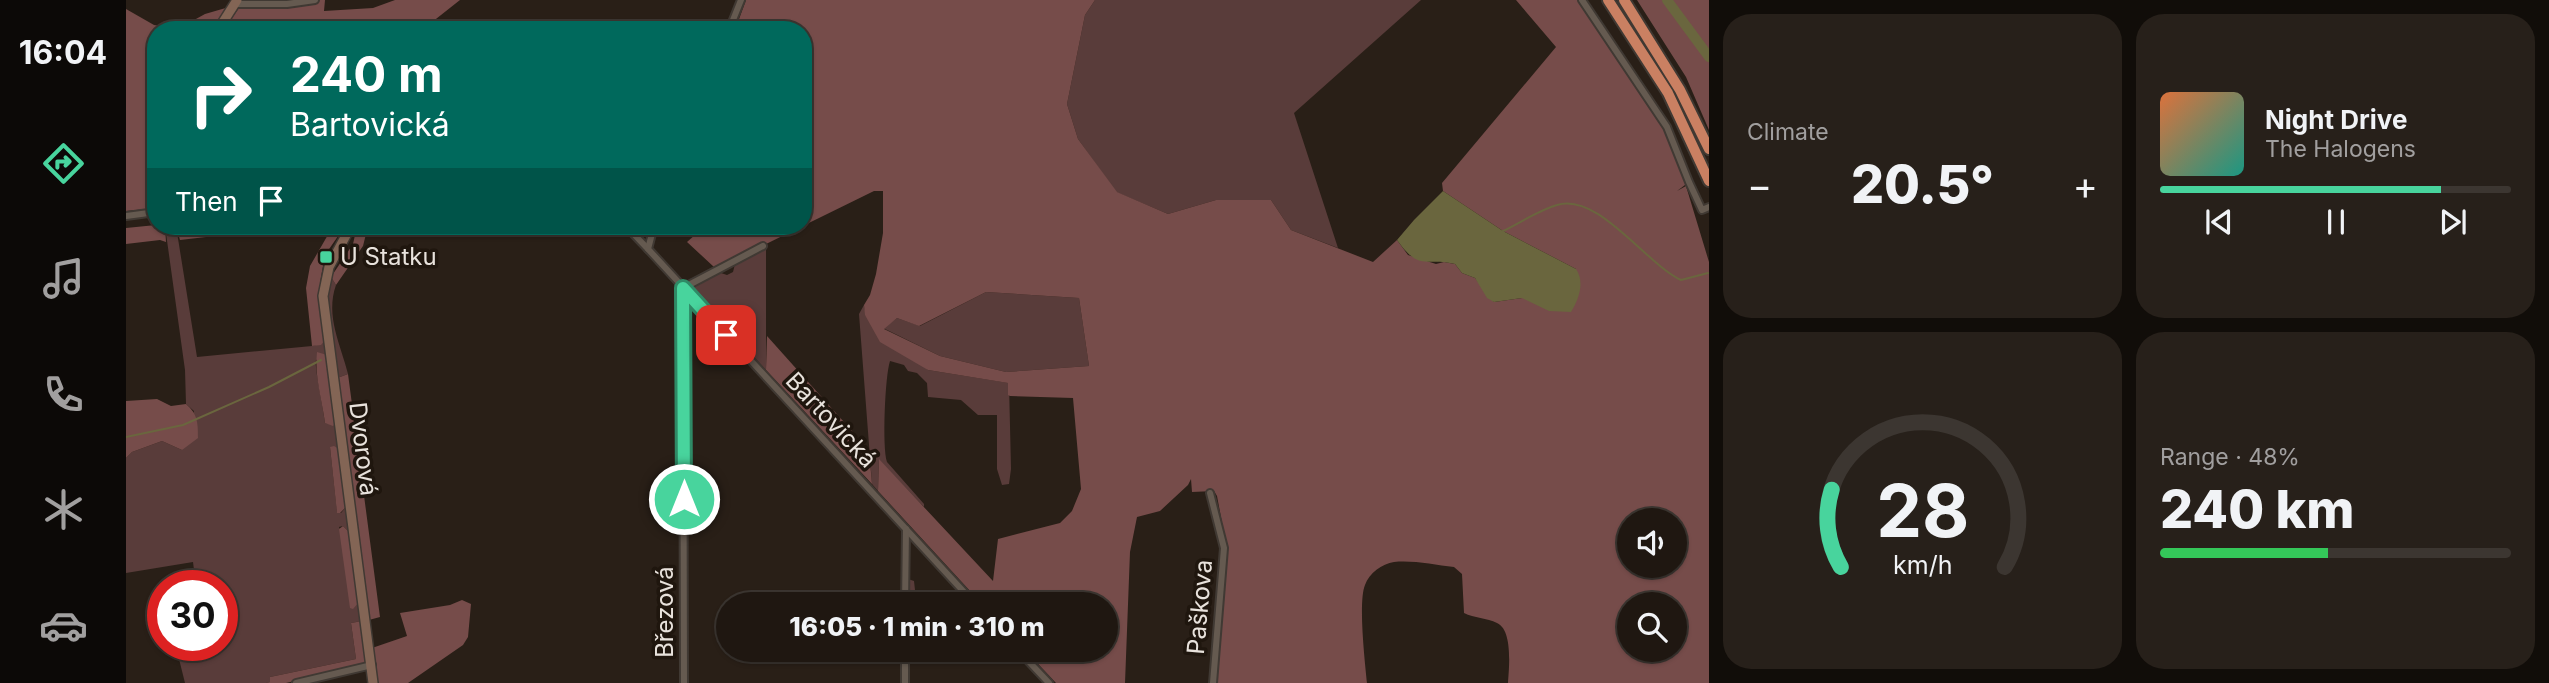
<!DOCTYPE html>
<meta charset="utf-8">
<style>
body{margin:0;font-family:Inter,sans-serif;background:#27201a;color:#f1f3f6;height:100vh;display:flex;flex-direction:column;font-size:26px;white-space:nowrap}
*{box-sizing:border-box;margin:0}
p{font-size:23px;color:#a19f9f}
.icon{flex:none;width:38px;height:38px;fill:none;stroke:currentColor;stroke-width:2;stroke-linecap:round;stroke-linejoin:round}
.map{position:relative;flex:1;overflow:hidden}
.details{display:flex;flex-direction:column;gap:14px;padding:14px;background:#110d09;width:840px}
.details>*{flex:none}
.hud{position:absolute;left:21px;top:21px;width:665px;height:214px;border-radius:28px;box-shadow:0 2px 5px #0004,0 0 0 2px #3c3631;background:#00695c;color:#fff;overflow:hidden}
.tools{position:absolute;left:1491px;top:508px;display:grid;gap:14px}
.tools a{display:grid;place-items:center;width:70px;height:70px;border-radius:50%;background:#1f1711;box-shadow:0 2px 5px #0004,0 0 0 2px #3c3631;font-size:35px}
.speed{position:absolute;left:21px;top:570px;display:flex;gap:14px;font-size:35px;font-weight:700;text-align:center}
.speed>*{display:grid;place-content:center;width:91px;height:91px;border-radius:50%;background:#1f1711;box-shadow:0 2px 5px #0004,0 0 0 2px #3c3631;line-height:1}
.speed .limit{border:10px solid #d22;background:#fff;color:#111}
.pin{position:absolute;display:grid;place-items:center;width:60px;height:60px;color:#fff;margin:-30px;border-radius:14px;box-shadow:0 4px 10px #0006}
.me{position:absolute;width:77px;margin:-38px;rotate:0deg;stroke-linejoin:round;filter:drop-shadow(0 0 5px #0008)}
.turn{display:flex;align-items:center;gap:24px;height:147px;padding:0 28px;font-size:32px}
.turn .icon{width:91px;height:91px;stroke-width:2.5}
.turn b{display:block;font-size:49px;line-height:60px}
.then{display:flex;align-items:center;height:66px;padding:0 28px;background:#0003;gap:14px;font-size:26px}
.big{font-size:52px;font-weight:800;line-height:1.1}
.details .widget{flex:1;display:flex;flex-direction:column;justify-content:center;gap:10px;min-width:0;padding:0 24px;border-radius:28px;background:#27201a}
.details .dial{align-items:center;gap:0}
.dial svg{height:182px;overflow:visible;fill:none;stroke:#3c3631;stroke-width:7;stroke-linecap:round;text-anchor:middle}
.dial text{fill:#f1f3f6;stroke:none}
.song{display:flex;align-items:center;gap:21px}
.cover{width:84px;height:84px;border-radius:10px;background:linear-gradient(135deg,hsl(20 70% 55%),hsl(170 70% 35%))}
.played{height:7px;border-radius:4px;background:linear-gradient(90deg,#48d49d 80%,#3c3631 80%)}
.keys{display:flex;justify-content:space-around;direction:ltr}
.heat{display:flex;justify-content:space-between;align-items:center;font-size:38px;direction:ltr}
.charge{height:10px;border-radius:5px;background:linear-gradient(90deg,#34c759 48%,#3c3631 0)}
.details .tiles{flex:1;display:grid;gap:14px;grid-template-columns:repeat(2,1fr)}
.trip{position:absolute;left:590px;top:592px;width:402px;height:70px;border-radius:35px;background:#1f1711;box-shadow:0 2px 5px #0004,0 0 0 2px #3c3631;font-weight:800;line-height:70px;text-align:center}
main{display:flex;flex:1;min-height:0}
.tabs{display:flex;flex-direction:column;width:126px;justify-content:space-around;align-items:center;background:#0c0907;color:#a19f9f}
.tabs .icon{width:49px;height:49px}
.tabs .current{color:#48d49d}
.tabs b{font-size:32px;color:#f1f3f6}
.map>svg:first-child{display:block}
.green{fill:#593c3a}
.forest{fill:#764c4a;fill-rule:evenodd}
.water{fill:#6a663e}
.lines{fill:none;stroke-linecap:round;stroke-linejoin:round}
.stream{stroke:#6a663e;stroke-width:2}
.river{stroke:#6a663e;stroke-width:10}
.street-casing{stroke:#403933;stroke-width:10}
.secondary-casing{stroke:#403933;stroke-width:12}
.highway-casing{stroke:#403933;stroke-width:14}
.street{stroke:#655a50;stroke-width:6}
.secondary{stroke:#836555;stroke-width:9}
.highway{stroke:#ca8062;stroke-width:10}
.route-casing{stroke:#2f8a66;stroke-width:18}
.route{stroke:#48d49d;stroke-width:12}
.poi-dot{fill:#48d49d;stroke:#1f160e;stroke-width:2.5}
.labels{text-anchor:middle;stroke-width:7;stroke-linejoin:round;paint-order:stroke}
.poi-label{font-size:24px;fill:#e8e2dc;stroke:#1f160e;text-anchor:start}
.street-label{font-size:24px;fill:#e8e2dc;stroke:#1f160e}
</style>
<main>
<nav class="tabs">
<b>16:04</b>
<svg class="icon current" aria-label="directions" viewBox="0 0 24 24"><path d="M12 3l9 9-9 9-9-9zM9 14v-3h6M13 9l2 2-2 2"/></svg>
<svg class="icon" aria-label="music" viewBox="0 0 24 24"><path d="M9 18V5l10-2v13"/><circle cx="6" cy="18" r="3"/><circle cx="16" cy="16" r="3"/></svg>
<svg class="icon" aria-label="phone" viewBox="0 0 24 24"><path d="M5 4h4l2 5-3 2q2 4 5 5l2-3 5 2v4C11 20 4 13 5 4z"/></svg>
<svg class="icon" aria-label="climate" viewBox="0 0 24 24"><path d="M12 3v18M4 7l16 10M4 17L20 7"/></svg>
<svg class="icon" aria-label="car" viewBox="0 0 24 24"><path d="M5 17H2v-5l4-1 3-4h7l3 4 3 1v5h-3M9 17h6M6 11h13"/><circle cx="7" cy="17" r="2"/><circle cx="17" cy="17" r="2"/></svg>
</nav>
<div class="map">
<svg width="1583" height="683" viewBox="0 0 1583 683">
<rect width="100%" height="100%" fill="#291f17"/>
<g class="green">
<path d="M969,0H1295L1168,113L1212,248L1165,230L1145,200H1090L1042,214L990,192L952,139L941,104L959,15Z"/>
<path d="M39,226H50L71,357L186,346L195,344L199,340L201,355L190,360C188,366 198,412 199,423L209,424L214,452L204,447L211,512L215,513L220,507L224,533L217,526L213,527L233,602L236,621L225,623L230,659L144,677V682L140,683H59L50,647L96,646V586H70L67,562L0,573V458L6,452L36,441L56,450L68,411L60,404L59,370Z"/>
<path d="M640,249V370L563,287L592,272L601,275L607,272L609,264Z"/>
<path d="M205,277L210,285C199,316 215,345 222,374L214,377L210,373L200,303Z"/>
<path d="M860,292L953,298L963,366L880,372L814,356L757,328L771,318L794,326Z"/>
<path d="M738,305L740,316L802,370L883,383L885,469L883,484L876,485L871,469V415H852L835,400L802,397L801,383L791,373L782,371L778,365L764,361C759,376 756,447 761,462L798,504V507L753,460L752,491L746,484L733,314Z"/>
<path d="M782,579L788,581L789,590L803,595L810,604H782Z"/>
</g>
<g class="forest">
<path d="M188,0H199L198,11L247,8L269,0H334L296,30H97L113,8Z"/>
<path d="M620,0H969L959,15L941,104L952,139L991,192L1042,214L1090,200H1145L1165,230L1247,262L1271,240L1282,255L1310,264L1318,262L1329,264L1336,273L1349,278L1368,302L1396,298L1450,269L1377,231L1317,191L1316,183L1430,47L1390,0H1456L1541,127L1563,182L1551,191L1560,186L1583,262V683H1382C1383,668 1387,630 1371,623C1361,618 1348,618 1338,613L1336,574L1328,567C1309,565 1287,560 1268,562C1256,564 1243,573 1239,585C1232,602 1239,662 1241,683H1090L1101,549L1091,496L1088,491L1066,492L1065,479L1062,485L1034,511L1011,517L1004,552L999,683H930L898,649H980V604H856L752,491L753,459L867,581L872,539L934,523L946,511L955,489L947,398L884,396L882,395V383L802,370L754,342L739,315L738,305L744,295L750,274L757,233V191H748L638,245L636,243L588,267L561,242L579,226H677V30H609ZM860,292L953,298L963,366L880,372L814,356L758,329L771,318L793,326ZM1503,520H1549V565H1503ZM1503,604H1549V649H1503Z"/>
<path d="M1511,0H1583V130L1560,77Z"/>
<path d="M103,7L84,30H30V208L0,211V9L28,25L46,28L59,25L79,14Z"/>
<path d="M30,225L39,226L40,242L34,240L0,244V228Z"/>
<path d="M50,226H176L54,240Z"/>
<path d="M207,226H219L199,255L194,283L199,340L195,345L186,346L180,288L184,266Z"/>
<path d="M231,226H242L237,246L210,285L205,277L227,244Z"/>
<path d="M641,336L743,450L746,484L640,370Z"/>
<path d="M191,352L201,355L209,424L207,426L199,423C196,400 188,375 191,352Z"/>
<path d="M210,373L214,377L222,374L254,617L243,620Z"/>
<path d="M31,399L45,406L60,404C72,414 72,424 72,438L56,450L36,441L6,452L0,458V401Z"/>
<path d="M208,446L213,449L220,507L214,513H211L204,447Z"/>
<path d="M217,526L224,533L233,602L227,609L224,608L213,529Z"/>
<path d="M336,600L345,604L342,637L337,645L282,683H250L246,648L281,636L274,613L324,605Z"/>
<path d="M236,621L242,663L160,683H140L144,682V677L230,659L225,623Z"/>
</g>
<path class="water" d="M1317,191L1377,231L1450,269C1459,282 1453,299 1445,312L1423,311L1396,298L1368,302L1361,298L1349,278L1336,273L1329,264C1298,257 1294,272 1271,240L1288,220Z"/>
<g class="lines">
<g class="stream">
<path d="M1377,231C1394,223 1413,210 1431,205C1472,192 1519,263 1555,280L1582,273"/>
<path d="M0,437L57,425L143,387L195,360"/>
</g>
<path class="river" d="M1541,0L1583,57"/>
<defs>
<g id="street">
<path d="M1456,0L1541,127L1563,182L1576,210L1583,207"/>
<path d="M109,4H161L189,0"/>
<path d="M603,30L615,0"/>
<path d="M0,216L30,212"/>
<path d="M500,226L522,249"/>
<path d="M528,226L522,249L849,604"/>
<path d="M1084,493L1098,548L1087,683"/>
<path d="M779,604L780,529"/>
<path d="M779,649V683"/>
<path d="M891,649L923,683"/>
<path d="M170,683L246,665"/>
<path d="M558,683L557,288L637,246"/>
</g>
<g id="secondary">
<path d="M92,30L111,0"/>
<path d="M225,226L203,267L197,296L247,683"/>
</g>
<g id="highway">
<path d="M1482,0L1542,93L1583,181"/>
<path d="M1498,0L1554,90L1583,149"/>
</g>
</defs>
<use href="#street" class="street-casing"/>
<use href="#secondary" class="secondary-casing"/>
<use href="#highway" class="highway-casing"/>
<use href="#street" class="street"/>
<use href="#secondary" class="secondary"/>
<use href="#highway" class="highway"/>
</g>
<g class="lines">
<defs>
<path id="route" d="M558,499L557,288L600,335"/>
</defs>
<use href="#route" class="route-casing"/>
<use href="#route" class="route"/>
</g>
<rect class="poi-dot" x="193" y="250" width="14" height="14" rx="3.5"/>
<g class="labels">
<g class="poi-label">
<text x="214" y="265">U Statku</text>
</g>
<g class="street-label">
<text transform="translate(705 420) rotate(47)" y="8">Bartovická</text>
<text transform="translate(237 449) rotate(83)" y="8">Dvorová</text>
<text transform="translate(1074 607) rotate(-85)" y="8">Paškova</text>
<text transform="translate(539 612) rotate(-90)" y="8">Březová</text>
</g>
</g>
</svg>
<div class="tools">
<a><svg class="icon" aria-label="sound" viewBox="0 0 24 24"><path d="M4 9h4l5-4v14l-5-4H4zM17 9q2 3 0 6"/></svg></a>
<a><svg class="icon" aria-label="search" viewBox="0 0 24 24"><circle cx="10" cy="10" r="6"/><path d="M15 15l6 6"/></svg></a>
</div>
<div class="speed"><div class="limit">30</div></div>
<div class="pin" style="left:600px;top:335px;background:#d93025"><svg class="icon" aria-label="arrive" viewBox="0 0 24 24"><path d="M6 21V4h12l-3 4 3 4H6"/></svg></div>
<svg class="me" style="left:558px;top:499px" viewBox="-20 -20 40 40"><circle r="17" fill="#48d49d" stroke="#fff" stroke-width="3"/><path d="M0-11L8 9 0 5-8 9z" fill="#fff"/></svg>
<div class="trip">16:05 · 1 min · 310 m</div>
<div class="hud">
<div class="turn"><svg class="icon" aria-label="right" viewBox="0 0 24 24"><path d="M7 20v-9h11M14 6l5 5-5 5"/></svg><div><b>240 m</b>Bartovická</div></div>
<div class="then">Then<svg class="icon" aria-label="arrive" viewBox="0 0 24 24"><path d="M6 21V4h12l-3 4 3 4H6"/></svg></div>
</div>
</div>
<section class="details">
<div class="tiles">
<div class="widget"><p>Climate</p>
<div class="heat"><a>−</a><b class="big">20.5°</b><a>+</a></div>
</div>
<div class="widget">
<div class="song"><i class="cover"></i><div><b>Night Drive</b><p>The Halogens</p></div></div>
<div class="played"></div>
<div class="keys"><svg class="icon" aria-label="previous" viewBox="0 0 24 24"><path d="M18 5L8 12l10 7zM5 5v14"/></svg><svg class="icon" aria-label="pause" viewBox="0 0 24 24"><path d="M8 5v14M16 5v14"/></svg><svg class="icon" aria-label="next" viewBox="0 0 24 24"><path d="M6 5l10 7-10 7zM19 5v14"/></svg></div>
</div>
<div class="widget dial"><svg viewBox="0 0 100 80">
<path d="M14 69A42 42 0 1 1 86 69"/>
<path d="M14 69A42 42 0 0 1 10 35" stroke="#48d49d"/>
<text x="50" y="56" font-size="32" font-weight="700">28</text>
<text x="50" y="72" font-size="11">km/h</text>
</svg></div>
<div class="widget"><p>Range · 48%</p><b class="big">240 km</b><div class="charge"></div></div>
</div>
</section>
</main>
